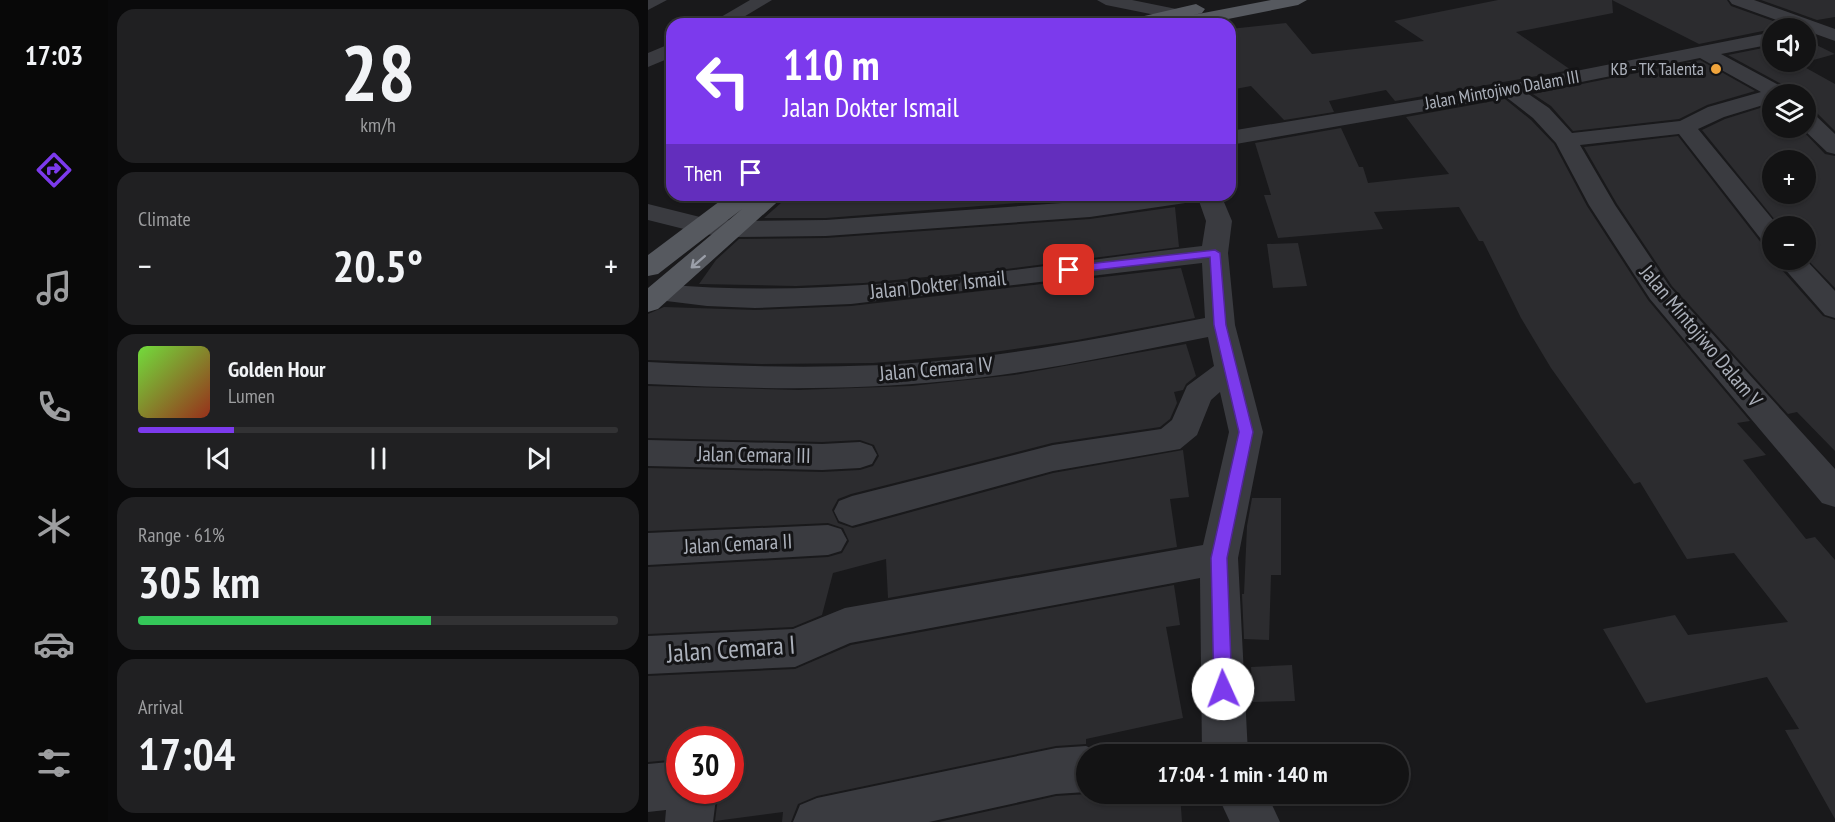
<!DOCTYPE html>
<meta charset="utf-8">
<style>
body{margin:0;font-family:"PT Sans Narrow",sans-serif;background:#202022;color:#f1f3f6;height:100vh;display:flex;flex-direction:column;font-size:22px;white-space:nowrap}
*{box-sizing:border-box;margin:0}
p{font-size:20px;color:#9d9ea0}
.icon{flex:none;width:33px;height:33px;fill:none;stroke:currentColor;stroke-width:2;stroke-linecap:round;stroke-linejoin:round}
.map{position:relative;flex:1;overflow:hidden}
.drawer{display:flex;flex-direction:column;gap:9px;padding:9px;background:#0a0a0b;width:540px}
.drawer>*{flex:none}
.hud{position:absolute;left:18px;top:18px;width:570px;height:183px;border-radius:18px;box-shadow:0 2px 4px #0004,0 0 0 2px #323234;background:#7c3aed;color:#fff;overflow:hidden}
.fabs{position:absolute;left:1114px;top:18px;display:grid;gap:12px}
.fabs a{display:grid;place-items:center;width:54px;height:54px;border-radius:50%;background:#131314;box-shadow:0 2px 4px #0004,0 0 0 2px #323234;font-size:30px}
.speed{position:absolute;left:18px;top:726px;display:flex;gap:12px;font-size:30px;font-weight:700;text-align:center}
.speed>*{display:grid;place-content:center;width:78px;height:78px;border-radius:50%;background:#131314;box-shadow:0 2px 4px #0004,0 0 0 2px #323234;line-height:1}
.speed .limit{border:9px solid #d22;background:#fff;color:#111}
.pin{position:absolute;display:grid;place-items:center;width:51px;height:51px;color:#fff;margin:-26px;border-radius:12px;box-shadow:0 3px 9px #0006}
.me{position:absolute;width:66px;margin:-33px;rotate:358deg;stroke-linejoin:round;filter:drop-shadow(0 0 4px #0008)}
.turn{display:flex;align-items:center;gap:21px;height:126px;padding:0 18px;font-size:27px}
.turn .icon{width:78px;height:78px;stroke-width:2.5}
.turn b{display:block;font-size:42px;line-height:51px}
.then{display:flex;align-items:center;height:57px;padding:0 18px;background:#0003;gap:12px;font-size:22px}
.big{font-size:45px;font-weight:800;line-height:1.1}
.drawer .widget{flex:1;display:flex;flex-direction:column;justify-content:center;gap:9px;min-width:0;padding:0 21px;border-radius:18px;background:#202022}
.drawer .dial{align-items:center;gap:0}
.dial b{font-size:78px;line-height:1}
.song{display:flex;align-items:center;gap:18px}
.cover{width:72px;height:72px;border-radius:9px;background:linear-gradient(135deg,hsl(100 70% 55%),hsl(10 70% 35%))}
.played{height:6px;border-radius:3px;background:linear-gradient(90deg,#7c3aed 20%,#323234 20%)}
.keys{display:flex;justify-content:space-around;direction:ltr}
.heat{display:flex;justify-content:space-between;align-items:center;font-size:33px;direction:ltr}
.charge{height:9px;border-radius:4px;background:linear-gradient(90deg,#34c759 61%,#323234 0)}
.trip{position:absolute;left:428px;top:744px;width:333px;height:60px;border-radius:30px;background:#131314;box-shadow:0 2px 4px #0004,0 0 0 2px #323234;font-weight:800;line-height:60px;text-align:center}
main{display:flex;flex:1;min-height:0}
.tabs{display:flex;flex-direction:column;width:108px;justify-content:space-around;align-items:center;background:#080808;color:#9d9ea0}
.tabs .icon{width:42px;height:42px}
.tabs .current{color:#7c3aed}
.tabs b{font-size:27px;color:#f1f3f6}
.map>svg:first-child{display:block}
.building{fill:#2c2c2f;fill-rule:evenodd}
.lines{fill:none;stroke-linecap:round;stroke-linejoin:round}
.minor{fill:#3a3b40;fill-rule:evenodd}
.major{fill:#56595f;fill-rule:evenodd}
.oneway{stroke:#9b9fa9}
.route{fill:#7c3aed;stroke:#51269a;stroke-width:1.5}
.poi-dot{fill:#f0a43c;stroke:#141416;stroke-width:2}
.labels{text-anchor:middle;stroke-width:6;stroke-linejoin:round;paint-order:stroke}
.far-poi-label{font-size:18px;fill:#acb1bb;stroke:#141416;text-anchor:end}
.far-street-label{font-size:18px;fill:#acb1bb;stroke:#141416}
.street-label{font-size:21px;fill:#acb1bb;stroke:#141416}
.near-street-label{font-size:26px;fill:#acb1bb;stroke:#141416}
</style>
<main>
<nav class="tabs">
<b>17:03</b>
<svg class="icon current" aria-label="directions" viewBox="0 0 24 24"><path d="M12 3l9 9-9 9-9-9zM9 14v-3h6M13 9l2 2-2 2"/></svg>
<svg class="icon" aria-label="music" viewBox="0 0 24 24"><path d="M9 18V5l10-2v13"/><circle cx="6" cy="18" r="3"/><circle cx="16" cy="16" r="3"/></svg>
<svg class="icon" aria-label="phone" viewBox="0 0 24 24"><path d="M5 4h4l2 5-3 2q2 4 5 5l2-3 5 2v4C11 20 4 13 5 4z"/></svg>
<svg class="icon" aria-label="climate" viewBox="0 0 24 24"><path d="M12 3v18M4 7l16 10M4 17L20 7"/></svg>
<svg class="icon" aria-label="car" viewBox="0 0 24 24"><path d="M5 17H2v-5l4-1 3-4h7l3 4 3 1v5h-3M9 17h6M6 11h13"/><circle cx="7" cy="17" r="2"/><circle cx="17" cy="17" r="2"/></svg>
<svg class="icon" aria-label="filters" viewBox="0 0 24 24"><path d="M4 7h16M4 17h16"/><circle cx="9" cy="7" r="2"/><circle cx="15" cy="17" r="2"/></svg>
</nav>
<section class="drawer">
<div class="widget dial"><b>28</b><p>km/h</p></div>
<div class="widget"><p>Climate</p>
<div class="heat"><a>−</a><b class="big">20.5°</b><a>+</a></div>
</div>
<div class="widget">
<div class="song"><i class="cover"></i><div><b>Golden Hour</b><p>Lumen</p></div></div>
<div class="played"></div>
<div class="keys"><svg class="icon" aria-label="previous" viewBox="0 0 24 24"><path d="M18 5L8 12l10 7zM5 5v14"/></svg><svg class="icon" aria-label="pause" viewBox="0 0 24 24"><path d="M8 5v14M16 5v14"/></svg><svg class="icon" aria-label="next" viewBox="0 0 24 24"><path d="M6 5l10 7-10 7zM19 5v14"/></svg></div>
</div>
<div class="widget"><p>Range · 61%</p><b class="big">305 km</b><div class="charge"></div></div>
<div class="widget"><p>Arrival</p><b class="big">17:04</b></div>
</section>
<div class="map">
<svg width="1187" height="822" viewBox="0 0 1187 822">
<rect width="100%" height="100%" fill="#19191b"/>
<g class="building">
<path d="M850,0H964L965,13L868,32L923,70L747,101L738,90L681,101L686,112L636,120L603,86L582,90V29L638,23L664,54L776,41L746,21Z"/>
<path d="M964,0H1079L1083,6L1139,26L1051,44Z"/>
<path d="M1113,0H1187V17L1169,20Z"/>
<path d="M1158,40L1187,54L1151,64L1187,84V131L1168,112L1158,110V94H1145L1141,88L1080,55L1125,46V62H1158Z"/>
<path d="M1052,60L1107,91L1059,105L1031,119L925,131L903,106L885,94Z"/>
<path d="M857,99L883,120L906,144L939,206L1000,300L1102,421L1089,423L1118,455L1095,460L1158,539L1167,537L1187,560V819L1137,730L1151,729L1119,677L998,703L955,629L1027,615L1040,635L1140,622L1086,553L1039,559L992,482L986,484L903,368L873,318L835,241H831L811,207L726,212L735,229L630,238L616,195H623L607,143L693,128L711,167H715L720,183L801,174L758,117Z"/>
<path d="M1125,104V128H1152L1177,154L1187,156V288L1158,258V226H1132L1054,130L1077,119ZM1125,160H1158V194H1125Z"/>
<path d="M1030,136L1114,244L1125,247V260L1175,316L1187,320V451L1149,412L1140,414L1024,286L969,204L936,147Z"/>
<path d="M142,195H257L256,200L323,195H472L178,218H116Z"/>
<path d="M527,207L531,247L351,270L216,283L148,286L51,284L68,260L91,239L178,238L442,219Z"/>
<path d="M650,243L659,286L625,288L619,244Z"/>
<path d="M533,268L547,318L429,340L332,354L225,363L113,364L0,360V314L16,307L107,310L203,306Z"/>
<path d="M538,344L548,376L538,384L535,390L526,392L529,403L522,419L512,427L404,443L203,494L190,499L184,510L190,523L205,528L405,473L535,450L541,497L522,499L529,547L240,598L238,559L185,573L174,615L145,627L0,634V567L180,557L194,553L201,541L195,528L180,523L0,531V468L174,472L212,470L225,466L231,456L226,445L212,440L174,442L0,438V386L150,390L263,386L366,375Z"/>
<path d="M604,498H633V575H623L621,640L596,639L594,594H596L599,526Z"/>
<path d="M526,585L532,625L518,627L535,718L438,739V744L408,746L169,796L150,804L143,822H134L135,812L67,821L71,790H82V740H32V759L0,762V676L147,669L203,645Z"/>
<path d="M644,665L647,701L605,702L603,667Z"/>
<path d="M440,794H532L534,822H291L408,796Z"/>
</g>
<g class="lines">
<g class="minor">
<path d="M0,0H19L0,10Z"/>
<path d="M102,0H124L84,24H61Z"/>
<path d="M449,0H484L553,14L556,18L547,23L458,5Z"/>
<path d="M1081,0H1106L1187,29V41L1084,4Z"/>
<path d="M1125,32V44L1073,54L1140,90L1143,94H1125V102L1076,117L1050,129L1130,226H1125V245L1116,243L1031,134L932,145L967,205L1022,287L1187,469V507L1174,503L1002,299L941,205L908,143L885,118L858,97L582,145V131L842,88ZM1052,58L1113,92L1060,107L1032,121L924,133L901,108L879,93Z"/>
<path d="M24,43V57L0,67V53Z"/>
<path d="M1158,112L1166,114L1187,134V154L1179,152L1154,128H1158Z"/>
<path d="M490,195H573L584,221L580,253L587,325L615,432L590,558L600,754H554L552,578L202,643L147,667L0,674V636L145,629L197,608L555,545L581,432L572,392L563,400L549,435L532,449L405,471L204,526L191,521L186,511L191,501L204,496L405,445L513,429L524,420L539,386L566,366L560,337C474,354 387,373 300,381C200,391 100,389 0,384V362C100,367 201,370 300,360C387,352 472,334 557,318L554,263L203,304L107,308L59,306L2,299V287L12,284C193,301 375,267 554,246L558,221L551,201L442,217L178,236L87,237L56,234L0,220V204L56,218L87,221L178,220L442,201Z"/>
<path d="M1129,260H1158L1187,291V318L1177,315Z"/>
<path d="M0,440L174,444L212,442L224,446L229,455L224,464L212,468L174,470L0,466Z"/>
<path d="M180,525L193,529L199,540L193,551L180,555L0,565V533Z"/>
<path d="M438,746L455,754H438V792L408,794L281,822H145L152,805L169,798L408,748Z"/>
<path d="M32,761V790H69L65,822H17L18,810L0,812V764Z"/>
<path d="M569,794H619L632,822H582Z"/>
</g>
<g class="major">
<path d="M623,0H659L650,5L555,24H518L520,21L508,24H476L479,20L548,4L557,9L554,13L545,15Z"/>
<path d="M80,195H102L104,198L102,202L110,195H137L10,309L0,312V288L94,209L10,274L0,276V255Z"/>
</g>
</g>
<defs><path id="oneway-shaft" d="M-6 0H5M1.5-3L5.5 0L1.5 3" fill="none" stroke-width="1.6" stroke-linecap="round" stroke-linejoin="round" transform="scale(1.5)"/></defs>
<use class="oneway" href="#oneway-shaft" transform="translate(50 262) rotate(139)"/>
<path class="route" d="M567,250L572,253L578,325L605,432L579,558L584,689L581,695L575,698L569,695L566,689L563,558L591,432L566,325L562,257L421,273L415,270L421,266Z"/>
<circle class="poi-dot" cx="1068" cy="69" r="6"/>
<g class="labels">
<g class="far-poi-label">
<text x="1056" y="75">KB - TK Talenta</text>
</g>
<g class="far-street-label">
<text transform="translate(854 90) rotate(-10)" y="6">Jalan Mintojiwo Dalam III</text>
</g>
<g class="street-label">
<text transform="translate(290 285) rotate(-6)" y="7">Jalan Dokter Ismail</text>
<text transform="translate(1053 336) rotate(50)" y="7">Jalan Mintojiwo Dalam V</text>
<text transform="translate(288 369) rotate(-5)" y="7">Jalan Cemara IV</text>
<text transform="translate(106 455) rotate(1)" y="7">Jalan Cemara III</text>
<text transform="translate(90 544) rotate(-3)" y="7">Jalan Cemara II</text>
</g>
<g class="near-street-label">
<text transform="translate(83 649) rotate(-4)" y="9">Jalan Cemara I</text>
</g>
</g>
</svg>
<div class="fabs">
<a><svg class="icon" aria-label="sound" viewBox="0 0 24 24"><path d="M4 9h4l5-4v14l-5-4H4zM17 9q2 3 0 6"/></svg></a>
<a><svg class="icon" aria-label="layers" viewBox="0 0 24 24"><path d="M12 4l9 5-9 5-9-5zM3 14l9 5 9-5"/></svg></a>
<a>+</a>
<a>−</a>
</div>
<div class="speed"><div class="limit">30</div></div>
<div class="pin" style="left:421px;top:270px;background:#d93025"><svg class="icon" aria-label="arrive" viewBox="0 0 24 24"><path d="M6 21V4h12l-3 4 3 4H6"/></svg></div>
<svg class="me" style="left:575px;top:689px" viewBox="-20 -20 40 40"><circle r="19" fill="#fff"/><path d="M0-13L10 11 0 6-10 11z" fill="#7c3aed"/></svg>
<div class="trip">17:04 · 1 min · 140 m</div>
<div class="hud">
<div class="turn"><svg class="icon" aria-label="left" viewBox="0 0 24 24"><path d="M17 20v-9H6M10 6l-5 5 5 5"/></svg><div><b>110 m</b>Jalan Dokter Ismail</div></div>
<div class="then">Then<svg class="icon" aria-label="arrive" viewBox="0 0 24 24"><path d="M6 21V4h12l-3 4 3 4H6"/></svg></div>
</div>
</div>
</main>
